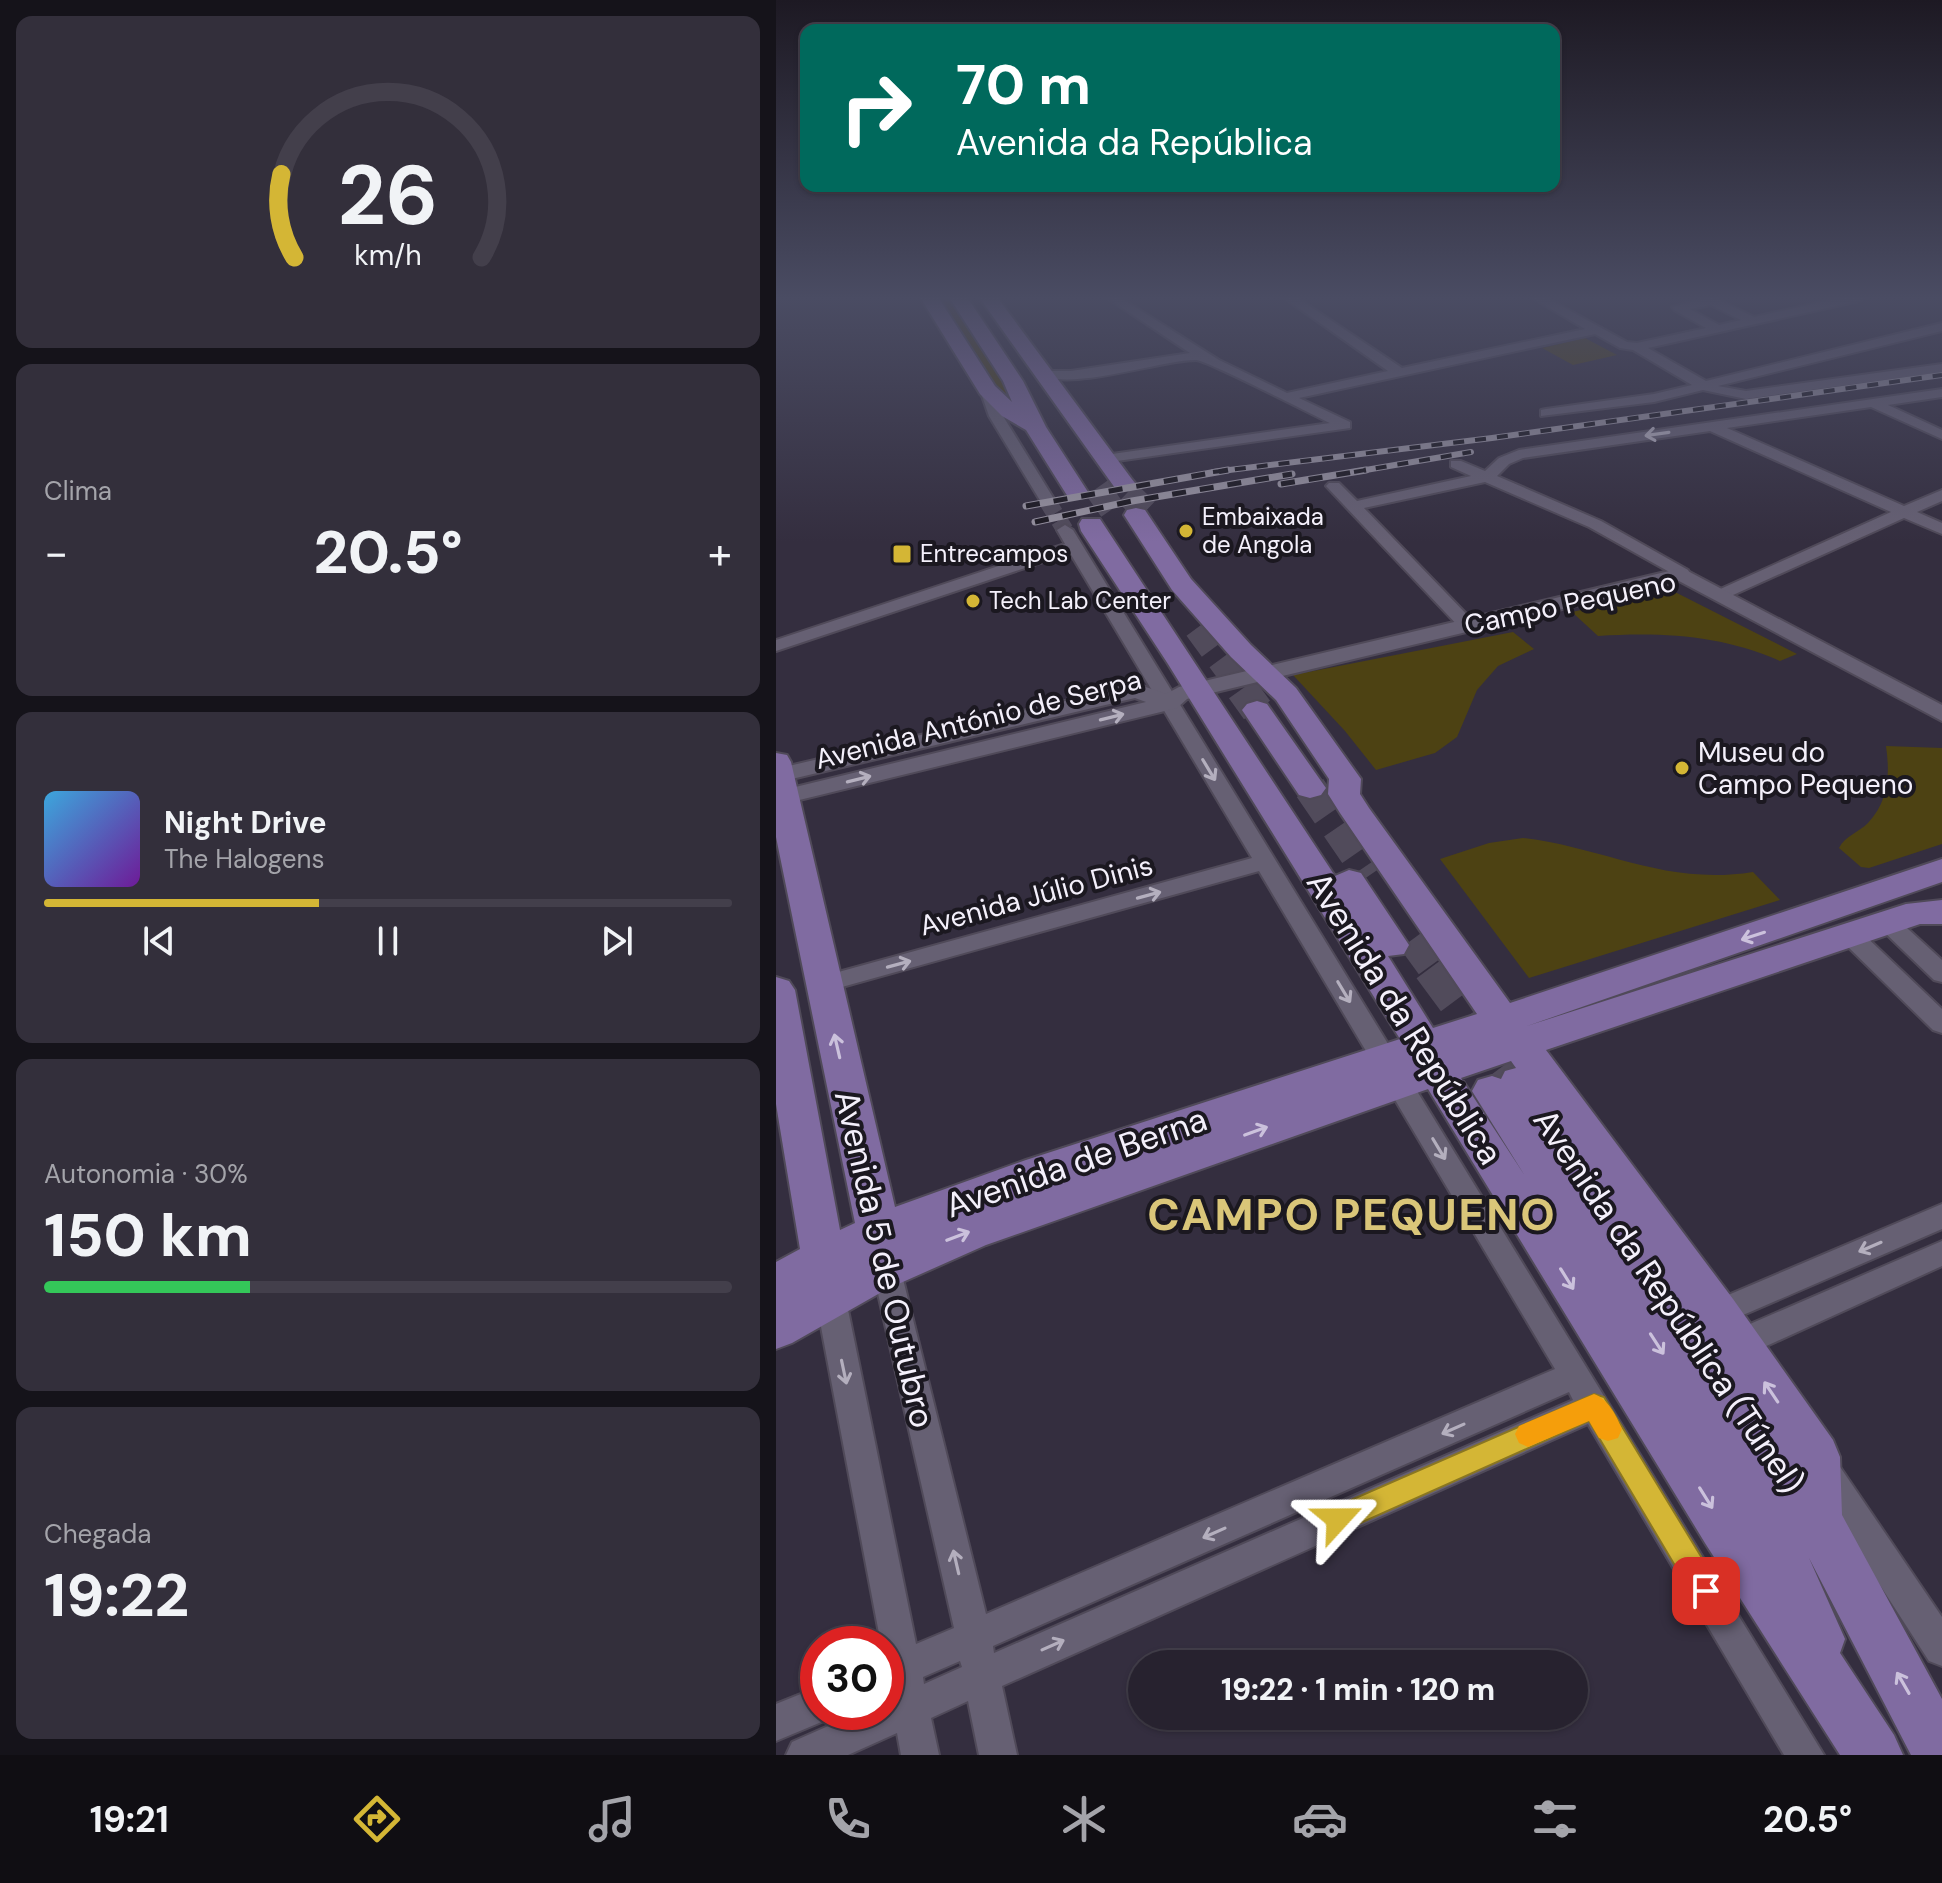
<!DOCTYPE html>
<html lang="pt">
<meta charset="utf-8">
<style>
body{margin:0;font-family:"DM Sans",sans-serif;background:#332f3b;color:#f1f3f6;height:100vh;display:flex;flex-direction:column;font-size:30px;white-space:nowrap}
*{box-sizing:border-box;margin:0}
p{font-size:26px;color:#a4a4aa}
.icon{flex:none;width:44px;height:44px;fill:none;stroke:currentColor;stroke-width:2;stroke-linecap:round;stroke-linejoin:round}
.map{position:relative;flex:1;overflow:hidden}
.sheet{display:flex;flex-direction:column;gap:16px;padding:16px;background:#15131a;width:776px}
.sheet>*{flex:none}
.top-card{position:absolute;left:24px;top:24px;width:760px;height:168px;border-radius:16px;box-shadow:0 2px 6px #0004,0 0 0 2px #433f4b;background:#00695c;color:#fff;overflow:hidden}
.speed{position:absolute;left:24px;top:1626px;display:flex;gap:16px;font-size:40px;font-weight:700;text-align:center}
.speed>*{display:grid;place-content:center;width:104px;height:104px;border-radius:50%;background:#27222f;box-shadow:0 2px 6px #0004,0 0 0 2px #433f4b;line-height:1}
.speed .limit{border:12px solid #d22;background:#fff;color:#111}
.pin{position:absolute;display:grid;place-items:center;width:68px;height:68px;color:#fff;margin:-34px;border-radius:16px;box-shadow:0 4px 12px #0006}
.me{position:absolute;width:88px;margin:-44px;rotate:66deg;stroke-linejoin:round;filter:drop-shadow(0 0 6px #0008)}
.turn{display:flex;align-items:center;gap:28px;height:168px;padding:0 24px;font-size:36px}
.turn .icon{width:104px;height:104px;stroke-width:2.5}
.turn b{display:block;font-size:56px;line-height:68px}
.big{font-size:60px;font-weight:800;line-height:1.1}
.sheet .card{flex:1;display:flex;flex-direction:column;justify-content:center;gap:12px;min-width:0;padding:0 28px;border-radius:16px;background:#332f3b}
.sheet .dial{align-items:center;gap:0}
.dial svg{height:208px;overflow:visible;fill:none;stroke:#433f4b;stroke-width:7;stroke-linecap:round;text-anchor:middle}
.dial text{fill:#f1f3f6;stroke:none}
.song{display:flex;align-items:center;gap:24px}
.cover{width:96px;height:96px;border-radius:12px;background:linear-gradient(135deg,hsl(200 70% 55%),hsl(280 70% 35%))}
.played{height:8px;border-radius:4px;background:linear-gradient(90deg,#d4b635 40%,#433f4b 40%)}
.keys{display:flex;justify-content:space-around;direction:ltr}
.heat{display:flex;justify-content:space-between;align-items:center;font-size:44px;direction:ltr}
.charge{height:12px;border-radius:6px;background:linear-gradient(90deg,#34c759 30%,#433f4b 0)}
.trip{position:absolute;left:352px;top:1650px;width:460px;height:80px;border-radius:40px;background:#27222f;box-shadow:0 2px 6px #0004,0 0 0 2px #433f4b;font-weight:800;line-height:80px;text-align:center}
.dock{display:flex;height:128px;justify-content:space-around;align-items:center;background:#100e13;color:#a4a4aa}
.dock .icon{width:56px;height:56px}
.dock .on{color:#d4b635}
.dock b{font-size:36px;color:#f1f3f6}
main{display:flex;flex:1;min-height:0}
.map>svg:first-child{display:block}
.green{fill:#4d4213}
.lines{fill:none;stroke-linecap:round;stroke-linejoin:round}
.minor-tunnel{stroke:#514b5b;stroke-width:17;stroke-dasharray:17 8;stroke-linecap:butt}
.primary-tunnel-far2{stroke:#514b5b;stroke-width:26;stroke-dasharray:26 13;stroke-linecap:butt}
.primary-tunnel-far1{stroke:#514b5b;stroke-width:32;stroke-dasharray:32 16;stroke-linecap:butt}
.primary-tunnel{stroke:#514b5b;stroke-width:41;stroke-dasharray:41 20;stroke-linecap:butt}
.minor-casing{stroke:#504a59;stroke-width:4}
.tertiary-casing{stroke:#504a59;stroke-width:4}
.primary-casing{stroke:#504a59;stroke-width:4}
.minor{fill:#666073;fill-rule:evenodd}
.tertiary{fill:#666073;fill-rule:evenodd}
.primary{fill:#806ba1;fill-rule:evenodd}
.rail-far1-casing{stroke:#9792a0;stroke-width:6}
.rail-casing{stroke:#9792a0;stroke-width:7}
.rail-far1{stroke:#1b1820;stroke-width:4;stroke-dasharray:11;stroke-linecap:butt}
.rail{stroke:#1b1820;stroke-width:5;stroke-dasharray:14;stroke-linecap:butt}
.oneway{stroke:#b4afbe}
.oneway2{stroke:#cbc1dc}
.route{fill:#d4b635;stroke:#8a7622;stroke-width:2}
.slow{fill:#f59e0b}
.poi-dot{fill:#d4b635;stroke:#1b1820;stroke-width:3}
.labels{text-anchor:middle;stroke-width:8;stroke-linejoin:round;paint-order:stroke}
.far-poi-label{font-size:24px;fill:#f4f0fb;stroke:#1b1820;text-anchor:start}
.street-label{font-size:28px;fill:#f4f0fb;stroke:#1b1820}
.poi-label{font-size:28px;fill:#f4f0fb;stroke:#1b1820;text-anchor:start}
.near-street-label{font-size:34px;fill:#f4f0fb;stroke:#1b1820}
.near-district-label{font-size:44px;font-weight:bold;letter-spacing:2px;fill:#dac679;stroke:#1b1820}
</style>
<main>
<section class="sheet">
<div class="card dial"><svg viewBox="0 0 100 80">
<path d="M14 69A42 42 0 1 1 86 69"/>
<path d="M14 69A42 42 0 0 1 9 37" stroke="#d4b635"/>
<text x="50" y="56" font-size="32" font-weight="700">26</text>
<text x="50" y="72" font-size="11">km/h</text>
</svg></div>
<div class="card"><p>Clima</p>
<div class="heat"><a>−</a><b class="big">20.5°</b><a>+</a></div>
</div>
<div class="card">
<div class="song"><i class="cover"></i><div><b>Night Drive</b><p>The Halogens</p></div></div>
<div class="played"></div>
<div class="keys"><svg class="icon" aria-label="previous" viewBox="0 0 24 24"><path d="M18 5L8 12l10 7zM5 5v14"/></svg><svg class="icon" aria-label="pause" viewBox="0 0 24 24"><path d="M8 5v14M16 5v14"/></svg><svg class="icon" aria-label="next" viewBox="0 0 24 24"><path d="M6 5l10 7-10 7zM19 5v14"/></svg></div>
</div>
<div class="card"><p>Autonomia · 30%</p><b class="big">150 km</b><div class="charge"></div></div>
<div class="card"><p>Chegada</p><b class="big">19:22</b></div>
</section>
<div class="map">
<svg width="1166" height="1755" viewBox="0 0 1166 1755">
<rect width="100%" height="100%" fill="#342e3f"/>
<g class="green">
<path d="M161,297H175L235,393L222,396Z"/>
<path d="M809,338L841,355L797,365L766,348Z"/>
<path d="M895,590L1021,654L1004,661C945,635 886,632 822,636L796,612Z"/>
<path d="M737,632L758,649L722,666L701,690L681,737L659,753L600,770L569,731L517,675Z"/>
<path d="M1110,746L1166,748V844L1093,868L1085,867L1063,848C1069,836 1083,832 1092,823C1113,800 1114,774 1110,746Z"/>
<path d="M747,838C830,848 889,886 977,872L1004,900L753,978L664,859L713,843Z"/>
</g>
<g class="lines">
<path class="minor-tunnel" d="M270,499L289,530"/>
<g class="primary-tunnel-far2">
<path d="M321,488L342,518"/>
<path d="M351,493L371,512"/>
<path d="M421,628L467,691"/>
</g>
<g class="primary-tunnel-far1">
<path d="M466,689L481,710"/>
<path d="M534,788L594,875"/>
<path d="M637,939L658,968"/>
</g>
<path class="primary-tunnel" d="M657,966L743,1082"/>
<defs>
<g id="minor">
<path d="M330,297H343L443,360L511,393L612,371L507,297H520L626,368L809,329L755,297H769L851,342L861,343L930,328L898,310L896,307L937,297L978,317L1069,297H1089L1083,301L872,348L930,381L1166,323V331L942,386L970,391L1166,364V372L970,399L927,390L878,402L765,416V410L770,409L878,394L916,385L857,350L844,348L819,334L523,398L574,422V428L327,463L322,462V456L554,423C535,414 430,360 420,360C381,360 285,396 256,370L263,366L275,371H295L414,353ZM935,305L965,320L943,325L914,309Z"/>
<path d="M211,386L218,390L227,416L278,499L275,502H265L213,416L204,390Z"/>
<path d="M1166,389V397L1112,405L1166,430V439L1095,407L951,428L1128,506L1166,490V501L1141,512L1166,523V534L1128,518L946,600L940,599L937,595L940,591L1115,512L934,431L747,458L733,464L721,476L825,521L912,570L914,574L912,578L906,579L813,527L709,482L588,508L697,621L700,625L691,630L685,629L550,486L553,483H563L581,501L695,476L675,467V461H685L709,471L723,458L743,450Z"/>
<path d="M289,525L297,530L1048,1755H1008L812,1424L226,1686L241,1755H203L192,1701L155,1718L163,1755H125L121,1733L72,1755H10L16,1742L84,1712H110V1701L115,1698L113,1692L110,1693V1644H105L39,1295L44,1286L54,1282L64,1286L69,1295L140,1644L178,1628L96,1267L100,1258L110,1255L120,1258L124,1267L210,1614L779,1369L483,871L48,992L40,990L36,984L40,978L48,976L476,858L294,553L0,651V640L289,544L281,530ZM793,1392L797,1400L218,1653L217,1646ZM184,1661L186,1667L148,1684L147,1677Z"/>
<path d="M1112,915L1120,918L1166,960V982L1158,980L1104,928L1101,923L1104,918Z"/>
<path d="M1074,927L1082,929L1166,1009V1033L1157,1030L1066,941L1062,935L1066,929Z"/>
<path d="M1166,1204V1229L951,1322L941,1326L931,1322L926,1313L931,1304Z"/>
<path d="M1166,1241V1266L973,1354L962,1358L951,1354L947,1344L951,1334Z"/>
<path d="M1049,1456L1060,1461L1166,1617V1666L1153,1661L1038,1483L1033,1472L1038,1461Z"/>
<path d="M42,1687V1712H57L55,1718L0,1741V1704Z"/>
</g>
<path id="tertiary" d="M906,568L1166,705V721L903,581L411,699L401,708L7,804L0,803V789L7,790L370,702L359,698L3,782L0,781V769L361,684L390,694L403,687Z"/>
<g id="primary">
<path d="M144,297H162L219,386L236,402L227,381L173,297H191L247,381L270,427L312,492L308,497H292L250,430L226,416L204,394Z"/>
<path d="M203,297H221L355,478L359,483L355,488H339Z"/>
<path d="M360,508L369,510L415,579L475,645L520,688L585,779L584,794L593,808L734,1003L1166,859V882L751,1026L1130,904L1166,900V924H1144L770,1050L957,1299L1057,1440L1064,1457L1066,1515L1166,1699V1755H1135L1033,1558L1069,1639L1064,1653L1118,1735L1127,1755H1064L929,1543L652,1089L210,1245L111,1289L16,1343L0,1349V1262L24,1249L0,1104V977L13,981L19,990L64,1230L79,1223L0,837V753L11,755L15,762L119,1207L250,1160L624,1039L392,664L305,531L303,524L306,519H324L559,876L573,870L585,873L633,945L628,954L612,956L657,1028L701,1014L564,813L552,794L553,779L500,700L455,657L396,590L348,515L351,510ZM735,1061L740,1068L729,1071L725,1079L716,1076L702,1080L696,1091L749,1176L685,1078Z"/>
<path d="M481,701L491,704L545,781L550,788L545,795L534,798L523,795L466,710L471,704Z"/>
</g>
</defs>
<use href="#minor" class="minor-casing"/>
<use href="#tertiary" class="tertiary-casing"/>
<use href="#primary" class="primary-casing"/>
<use href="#minor" class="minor"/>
<use href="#tertiary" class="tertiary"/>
<use href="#primary" class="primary"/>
<defs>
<g id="rail-far1">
<path d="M437,472L716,438L1166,375"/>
<path d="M578,472L695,452"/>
</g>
<g id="rail">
<path d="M505,484L590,470"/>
<path d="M250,506L452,470"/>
<path d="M259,522L356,501L516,474"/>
</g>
</defs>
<use href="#rail-far1" class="rail-far1-casing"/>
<use href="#rail" class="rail-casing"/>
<use href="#rail-far1" class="rail-far1"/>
<use href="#rail" class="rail"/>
</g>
<defs><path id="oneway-shaft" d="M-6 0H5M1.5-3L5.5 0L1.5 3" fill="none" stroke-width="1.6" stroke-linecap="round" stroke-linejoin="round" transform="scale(2)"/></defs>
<g class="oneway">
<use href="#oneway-shaft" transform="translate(881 434) rotate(172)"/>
<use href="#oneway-shaft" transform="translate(336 717) rotate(-14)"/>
<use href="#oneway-shaft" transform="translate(433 770) rotate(59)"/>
<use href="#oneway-shaft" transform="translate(83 779) rotate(-14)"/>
<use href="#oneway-shaft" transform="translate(373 895) rotate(-15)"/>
<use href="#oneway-shaft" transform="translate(123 964) rotate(-15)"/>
<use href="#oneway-shaft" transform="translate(568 992) rotate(59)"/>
<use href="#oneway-shaft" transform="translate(663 1149) rotate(59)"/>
<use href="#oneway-shaft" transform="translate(1094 1247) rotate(157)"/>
<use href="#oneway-shaft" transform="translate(68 1372) rotate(78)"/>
<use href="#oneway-shaft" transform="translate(677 1429) rotate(156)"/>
<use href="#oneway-shaft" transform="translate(438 1533) rotate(156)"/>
<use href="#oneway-shaft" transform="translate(180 1562) rotate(-103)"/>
<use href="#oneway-shaft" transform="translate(277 1645) rotate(-24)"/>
</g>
<g class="oneway2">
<use href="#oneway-shaft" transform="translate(977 936) rotate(162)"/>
<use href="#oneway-shaft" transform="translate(61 1046) rotate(-103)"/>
<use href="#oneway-shaft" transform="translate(480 1131) rotate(-20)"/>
<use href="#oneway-shaft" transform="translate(182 1236) rotate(-21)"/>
<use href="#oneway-shaft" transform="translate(791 1279) rotate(58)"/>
<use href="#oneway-shaft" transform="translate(881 1344) rotate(57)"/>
<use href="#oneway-shaft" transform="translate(995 1392) rotate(-124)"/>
<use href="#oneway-shaft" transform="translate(930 1498) rotate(58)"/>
<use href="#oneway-shaft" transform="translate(1127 1683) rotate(-120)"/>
</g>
<linearGradient id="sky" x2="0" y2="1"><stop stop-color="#1d1923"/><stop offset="0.55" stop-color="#4a4c63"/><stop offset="1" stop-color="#4a4c63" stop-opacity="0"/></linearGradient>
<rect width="1166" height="542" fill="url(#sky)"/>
<path class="route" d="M818,1394L828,1397L940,1581L944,1591L940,1601L930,1605L920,1601L813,1421L571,1529L562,1533L552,1529L548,1519L552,1510Z"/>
<path class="slow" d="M818,1394C832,1399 840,1415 846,1429L842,1438L832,1441L823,1438L813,1421L752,1447L743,1443L739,1434L743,1426Z"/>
<g class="poi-dot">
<circle cx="410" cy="531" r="8"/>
<rect x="116" y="544" width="20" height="20" rx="4"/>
<circle cx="197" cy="601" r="8"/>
<circle cx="906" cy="768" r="8"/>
</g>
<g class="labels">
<g class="far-poi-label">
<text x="426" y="525">Embaixada<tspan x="426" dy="28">de Angola</tspan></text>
<text x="144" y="562">Entrecampos</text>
<text x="213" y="609">Tech Lab Center</text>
</g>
<g class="street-label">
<text transform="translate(794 603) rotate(-12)" y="10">Campo Pequeno</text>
<text transform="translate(202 719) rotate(-14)" y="10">Avenida António de Serpa</text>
<text transform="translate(260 895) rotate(-15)" y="10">Avenida Júlio Dinis</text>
</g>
<g class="poi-label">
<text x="922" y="762">Museu do<tspan x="922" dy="32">Campo Pequeno</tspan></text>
</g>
<g class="near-street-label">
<text transform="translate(629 1018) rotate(58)" y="12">Avenida da República</text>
<text transform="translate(300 1162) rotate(-19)" y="12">Avenida de Berna</text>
<text transform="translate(109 1259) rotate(77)" y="12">Avenida 5 de Outubro</text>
<text transform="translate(893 1301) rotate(56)" y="12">Avenida da República (Túnel)</text>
</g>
<g class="near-district-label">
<text x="576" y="1230">CAMPO PEQUENO</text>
</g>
</g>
</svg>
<div class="speed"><div class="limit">30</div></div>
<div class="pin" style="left:930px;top:1591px;background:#d93025"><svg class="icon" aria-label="arrive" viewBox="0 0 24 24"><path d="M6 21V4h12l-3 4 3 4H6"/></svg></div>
<svg class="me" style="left:562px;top:1519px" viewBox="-20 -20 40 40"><path d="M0-17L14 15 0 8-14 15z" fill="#d4b635" stroke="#fff" stroke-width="4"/></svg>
<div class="trip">19:22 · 1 min · 120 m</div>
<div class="top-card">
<div class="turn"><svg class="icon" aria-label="right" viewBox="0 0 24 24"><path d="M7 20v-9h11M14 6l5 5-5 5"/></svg><div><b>70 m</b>Avenida da República</div></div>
</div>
</div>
</main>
<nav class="dock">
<b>19:21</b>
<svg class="icon on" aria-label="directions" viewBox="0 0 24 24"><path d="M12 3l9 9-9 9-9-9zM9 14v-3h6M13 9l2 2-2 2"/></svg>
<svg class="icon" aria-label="music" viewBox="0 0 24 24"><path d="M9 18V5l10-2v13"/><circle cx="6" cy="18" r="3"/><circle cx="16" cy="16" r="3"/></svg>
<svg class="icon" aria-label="phone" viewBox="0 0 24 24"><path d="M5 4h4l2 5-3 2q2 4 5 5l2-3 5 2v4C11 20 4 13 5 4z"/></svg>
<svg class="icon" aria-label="climate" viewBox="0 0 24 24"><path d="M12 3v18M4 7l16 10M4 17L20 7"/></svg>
<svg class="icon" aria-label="car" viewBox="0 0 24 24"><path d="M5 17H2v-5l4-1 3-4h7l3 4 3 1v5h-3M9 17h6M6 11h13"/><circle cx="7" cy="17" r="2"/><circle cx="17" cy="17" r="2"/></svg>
<svg class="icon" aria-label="filters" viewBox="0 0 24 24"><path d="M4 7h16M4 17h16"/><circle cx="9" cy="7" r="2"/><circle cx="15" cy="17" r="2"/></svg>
<b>20.5°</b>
</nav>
